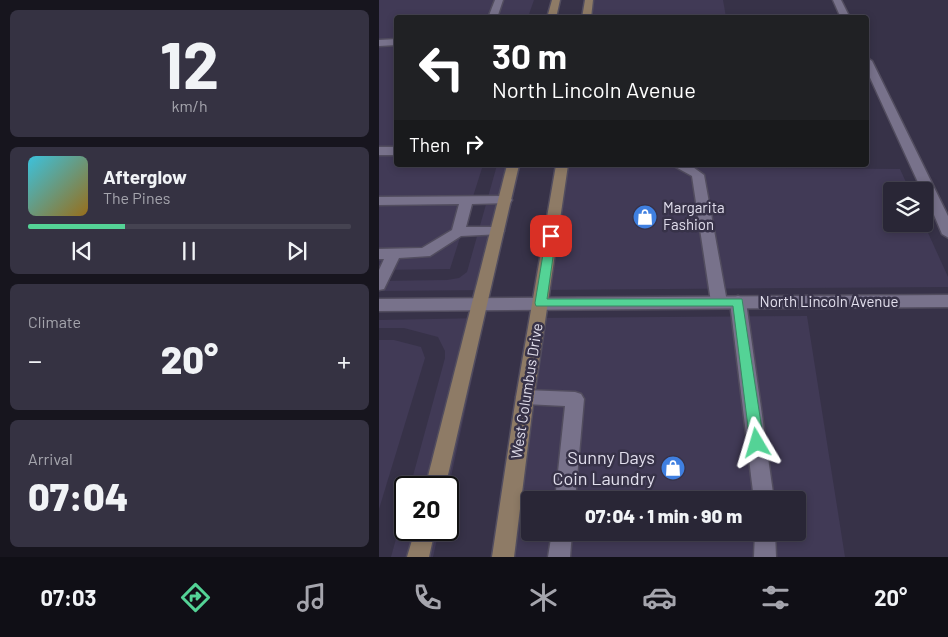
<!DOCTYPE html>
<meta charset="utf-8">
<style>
body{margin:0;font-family:Barlow,sans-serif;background:#353242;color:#f1f3f6;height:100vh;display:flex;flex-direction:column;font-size:19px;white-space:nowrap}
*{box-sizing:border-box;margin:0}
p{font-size:16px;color:#a5a5ad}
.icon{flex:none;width:28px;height:28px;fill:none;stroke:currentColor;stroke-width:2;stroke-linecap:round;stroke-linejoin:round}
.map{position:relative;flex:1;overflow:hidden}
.drawer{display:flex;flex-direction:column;gap:10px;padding:10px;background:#17151e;width:379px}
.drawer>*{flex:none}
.guide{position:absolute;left:15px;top:15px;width:475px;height:152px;border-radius:5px;box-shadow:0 2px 8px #0003,0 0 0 1px #454351;background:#202124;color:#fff;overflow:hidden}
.fabs{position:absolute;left:504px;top:182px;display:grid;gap:10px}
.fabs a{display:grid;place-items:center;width:50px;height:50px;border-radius:5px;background:#292636;box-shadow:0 2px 8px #0003,0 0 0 1px #454351;font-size:25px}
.speed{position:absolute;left:15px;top:476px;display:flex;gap:10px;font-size:25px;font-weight:700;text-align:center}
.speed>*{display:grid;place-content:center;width:65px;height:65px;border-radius:50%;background:#292636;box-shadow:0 2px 8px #0003,0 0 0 1px #454351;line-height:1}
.speed .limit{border:2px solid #111;border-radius:8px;background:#fff;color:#111}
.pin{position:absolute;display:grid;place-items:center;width:42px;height:42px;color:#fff;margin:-21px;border-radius:10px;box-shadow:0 2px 8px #0006}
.me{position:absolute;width:55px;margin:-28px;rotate:353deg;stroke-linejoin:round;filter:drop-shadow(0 0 4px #0008)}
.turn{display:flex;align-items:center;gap:18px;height:105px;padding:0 15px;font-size:22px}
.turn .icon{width:65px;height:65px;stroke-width:2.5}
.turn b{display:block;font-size:35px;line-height:42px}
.then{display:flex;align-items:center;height:48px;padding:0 15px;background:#0003;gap:10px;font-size:19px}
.big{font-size:38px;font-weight:800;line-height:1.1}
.drawer .widget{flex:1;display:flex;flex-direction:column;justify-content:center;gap:8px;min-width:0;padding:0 18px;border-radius:8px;background:#353242}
.drawer .dial{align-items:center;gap:0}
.dial b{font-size:65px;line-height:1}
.song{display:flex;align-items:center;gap:15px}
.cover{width:60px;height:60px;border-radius:8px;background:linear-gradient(135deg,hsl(190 70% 55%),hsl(40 70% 35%))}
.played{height:5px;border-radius:2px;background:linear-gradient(90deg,#54d396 30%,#454351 30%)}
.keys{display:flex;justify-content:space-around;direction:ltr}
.heat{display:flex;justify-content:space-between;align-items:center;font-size:28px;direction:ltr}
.trip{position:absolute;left:142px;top:491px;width:285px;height:50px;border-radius:5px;background:#292636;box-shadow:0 2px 8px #0003,0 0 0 1px #454351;font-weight:800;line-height:50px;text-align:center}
.tabs{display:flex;height:80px;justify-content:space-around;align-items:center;background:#100f16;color:#a5a5ad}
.tabs .icon{width:35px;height:35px}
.tabs .selected{color:#54d396}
.tabs b{font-size:22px;color:#f1f3f6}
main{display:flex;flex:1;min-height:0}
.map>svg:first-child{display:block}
.built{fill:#413a56;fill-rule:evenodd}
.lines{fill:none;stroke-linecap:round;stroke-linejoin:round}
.lane-casing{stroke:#524d5f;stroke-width:3}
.street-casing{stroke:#524d5f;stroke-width:3}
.secondary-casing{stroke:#524d5f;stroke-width:3}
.lane{fill:#78728b;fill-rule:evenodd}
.street{fill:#78728b;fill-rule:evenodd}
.secondary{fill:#8e7b66;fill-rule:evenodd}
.route{fill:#54d396;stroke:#378962}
.labels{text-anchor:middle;stroke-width:5;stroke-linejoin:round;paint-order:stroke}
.poi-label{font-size:15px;fill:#e2dfed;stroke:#373248;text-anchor:start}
.street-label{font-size:15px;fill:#e2dfed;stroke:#373248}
.near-poi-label{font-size:18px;fill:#e2dfed;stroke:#373248;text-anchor:end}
</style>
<main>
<section class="drawer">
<div class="widget dial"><b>12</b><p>km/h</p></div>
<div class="widget">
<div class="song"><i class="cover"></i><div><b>Afterglow</b><p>The Pines</p></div></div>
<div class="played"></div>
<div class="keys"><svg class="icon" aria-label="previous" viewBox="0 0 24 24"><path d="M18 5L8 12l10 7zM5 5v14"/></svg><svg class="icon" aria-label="pause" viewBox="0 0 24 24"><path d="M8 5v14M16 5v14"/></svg><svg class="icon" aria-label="next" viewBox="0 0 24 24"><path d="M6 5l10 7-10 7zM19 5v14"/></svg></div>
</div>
<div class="widget"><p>Climate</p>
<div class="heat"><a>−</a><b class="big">20°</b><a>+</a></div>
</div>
<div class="widget"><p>Arrival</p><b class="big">07:04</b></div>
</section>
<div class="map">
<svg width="570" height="557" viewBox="0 0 570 557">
<rect width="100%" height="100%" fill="#373248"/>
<g class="built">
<path d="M0,0H155L149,17L18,18V165H104L71,269L0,270Z"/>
<path d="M205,0H344L347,17L202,18Z"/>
<path d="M118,165H142L112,290L0,291V281L68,280L80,278L88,272Z"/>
<path d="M177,165H369L370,168L521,169L531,191H512V224H545L570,279L569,287L156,290Z"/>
<path d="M428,316L466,557H115L151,318ZM151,500H419V532H151Z"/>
<path d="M106,318L69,491V488L31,487L66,358V351L59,337L25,328H0V320Z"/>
<path d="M0,340H15L42,347L46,358L0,509Z"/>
<path d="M26,506V530H60L54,557H12Z"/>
</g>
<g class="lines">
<defs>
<g id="lane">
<path d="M116,0H124L118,18H109Z"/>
<path d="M18,39V45L0,46V40Z"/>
<rect x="0" y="147" width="18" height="8"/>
<path d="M293,165H311L325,175L348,302L345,306L340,308L335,306L332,302L313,176Z"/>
<path d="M126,196L131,197L133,200L131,203L93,204L87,227H118L123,228L125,231L123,234L82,236L51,256L20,258L5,289L0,290V270L5,259H0V249L43,248L73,230L80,204L0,205V197Z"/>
<path d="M359,296L364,298L367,302L395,500H375L351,302L354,298Z"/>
<path d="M146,390L196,392L202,394L205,399L196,500H176L186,406L146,404L140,402L137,397L140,392Z"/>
<path d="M173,532H193L191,557H169Z"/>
<path d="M376,532H396L397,557H375Z"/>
</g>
<g id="street">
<path d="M454,0H462L471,18H462Z"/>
<path d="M488,58L493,61L570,218V238L563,234L545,191H543L488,71Z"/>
<path d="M570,295V307L0,311V299Z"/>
</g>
<g id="secondary">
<path d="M173,0H181L177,18H168Z"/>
<path d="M206,0H214L212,18H203Z"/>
<path d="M128,165H140L66,488H46Z"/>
<path d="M177,165H189L155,397L135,557H113L137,397Z"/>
<path d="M36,530H56L50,557H28Z"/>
</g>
</defs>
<use href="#lane" class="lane-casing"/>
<use href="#street" class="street-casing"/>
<use href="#secondary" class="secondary-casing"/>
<use href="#lane" class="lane"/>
<use href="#street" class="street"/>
<use href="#secondary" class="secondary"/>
</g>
<path class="route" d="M172,233L177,236L168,299H363L385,443L383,447L378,449L373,447L371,443L354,306H157L156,303L167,236Z"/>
<defs>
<symbol id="shop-disc" viewBox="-11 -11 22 22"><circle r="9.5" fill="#3f7fe0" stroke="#373248"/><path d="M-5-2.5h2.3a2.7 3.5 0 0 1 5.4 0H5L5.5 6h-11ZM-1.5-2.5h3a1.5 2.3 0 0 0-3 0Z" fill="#fff"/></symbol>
</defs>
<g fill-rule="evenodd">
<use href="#shop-disc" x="252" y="203" width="28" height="28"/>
<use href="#shop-disc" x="280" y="454" width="28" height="28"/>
</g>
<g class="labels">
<g class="poi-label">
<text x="284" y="213">Margarita<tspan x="284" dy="17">Fashion</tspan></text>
</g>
<g class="street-label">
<text x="450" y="307">North Lincoln Avenue</text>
<text transform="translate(148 391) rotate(-81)" y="5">West Columbus Drive</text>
</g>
<g class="near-poi-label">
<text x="276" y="464">Sunny Days<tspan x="276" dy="21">Coin Laundry</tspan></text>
</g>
</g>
</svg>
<div class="fabs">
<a><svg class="icon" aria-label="layers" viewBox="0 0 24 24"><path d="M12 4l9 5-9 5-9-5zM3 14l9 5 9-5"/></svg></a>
</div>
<div class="speed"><div class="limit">20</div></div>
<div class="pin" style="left:172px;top:236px;background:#d93025"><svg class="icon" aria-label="arrive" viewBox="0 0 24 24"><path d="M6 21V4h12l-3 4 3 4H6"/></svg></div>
<svg class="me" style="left:378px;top:443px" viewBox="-20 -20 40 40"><path d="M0-17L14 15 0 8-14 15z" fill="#54d396" stroke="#fff" stroke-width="4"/></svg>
<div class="trip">07:04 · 1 min · 90 m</div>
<div class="guide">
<div class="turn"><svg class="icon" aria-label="left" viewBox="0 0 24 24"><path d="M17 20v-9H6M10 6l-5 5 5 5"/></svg><div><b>30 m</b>North Lincoln Avenue</div></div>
<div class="then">Then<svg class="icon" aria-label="right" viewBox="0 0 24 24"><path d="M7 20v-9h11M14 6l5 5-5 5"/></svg></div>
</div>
</div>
</main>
<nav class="tabs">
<b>07:03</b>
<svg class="icon selected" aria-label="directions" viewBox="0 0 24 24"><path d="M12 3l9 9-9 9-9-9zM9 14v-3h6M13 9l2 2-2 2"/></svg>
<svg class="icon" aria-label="music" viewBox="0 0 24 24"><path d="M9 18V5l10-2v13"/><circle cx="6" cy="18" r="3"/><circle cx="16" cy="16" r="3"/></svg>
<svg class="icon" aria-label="phone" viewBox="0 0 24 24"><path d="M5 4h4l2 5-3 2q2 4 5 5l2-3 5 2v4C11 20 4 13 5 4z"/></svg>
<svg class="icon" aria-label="climate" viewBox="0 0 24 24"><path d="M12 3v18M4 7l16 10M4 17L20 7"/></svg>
<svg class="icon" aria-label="car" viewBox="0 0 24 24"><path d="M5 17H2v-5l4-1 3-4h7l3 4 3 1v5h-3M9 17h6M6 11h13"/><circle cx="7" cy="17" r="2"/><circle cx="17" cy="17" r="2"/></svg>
<svg class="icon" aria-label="filters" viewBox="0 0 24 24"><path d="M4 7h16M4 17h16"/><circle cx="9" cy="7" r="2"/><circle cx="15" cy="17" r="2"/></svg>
<b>20°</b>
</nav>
